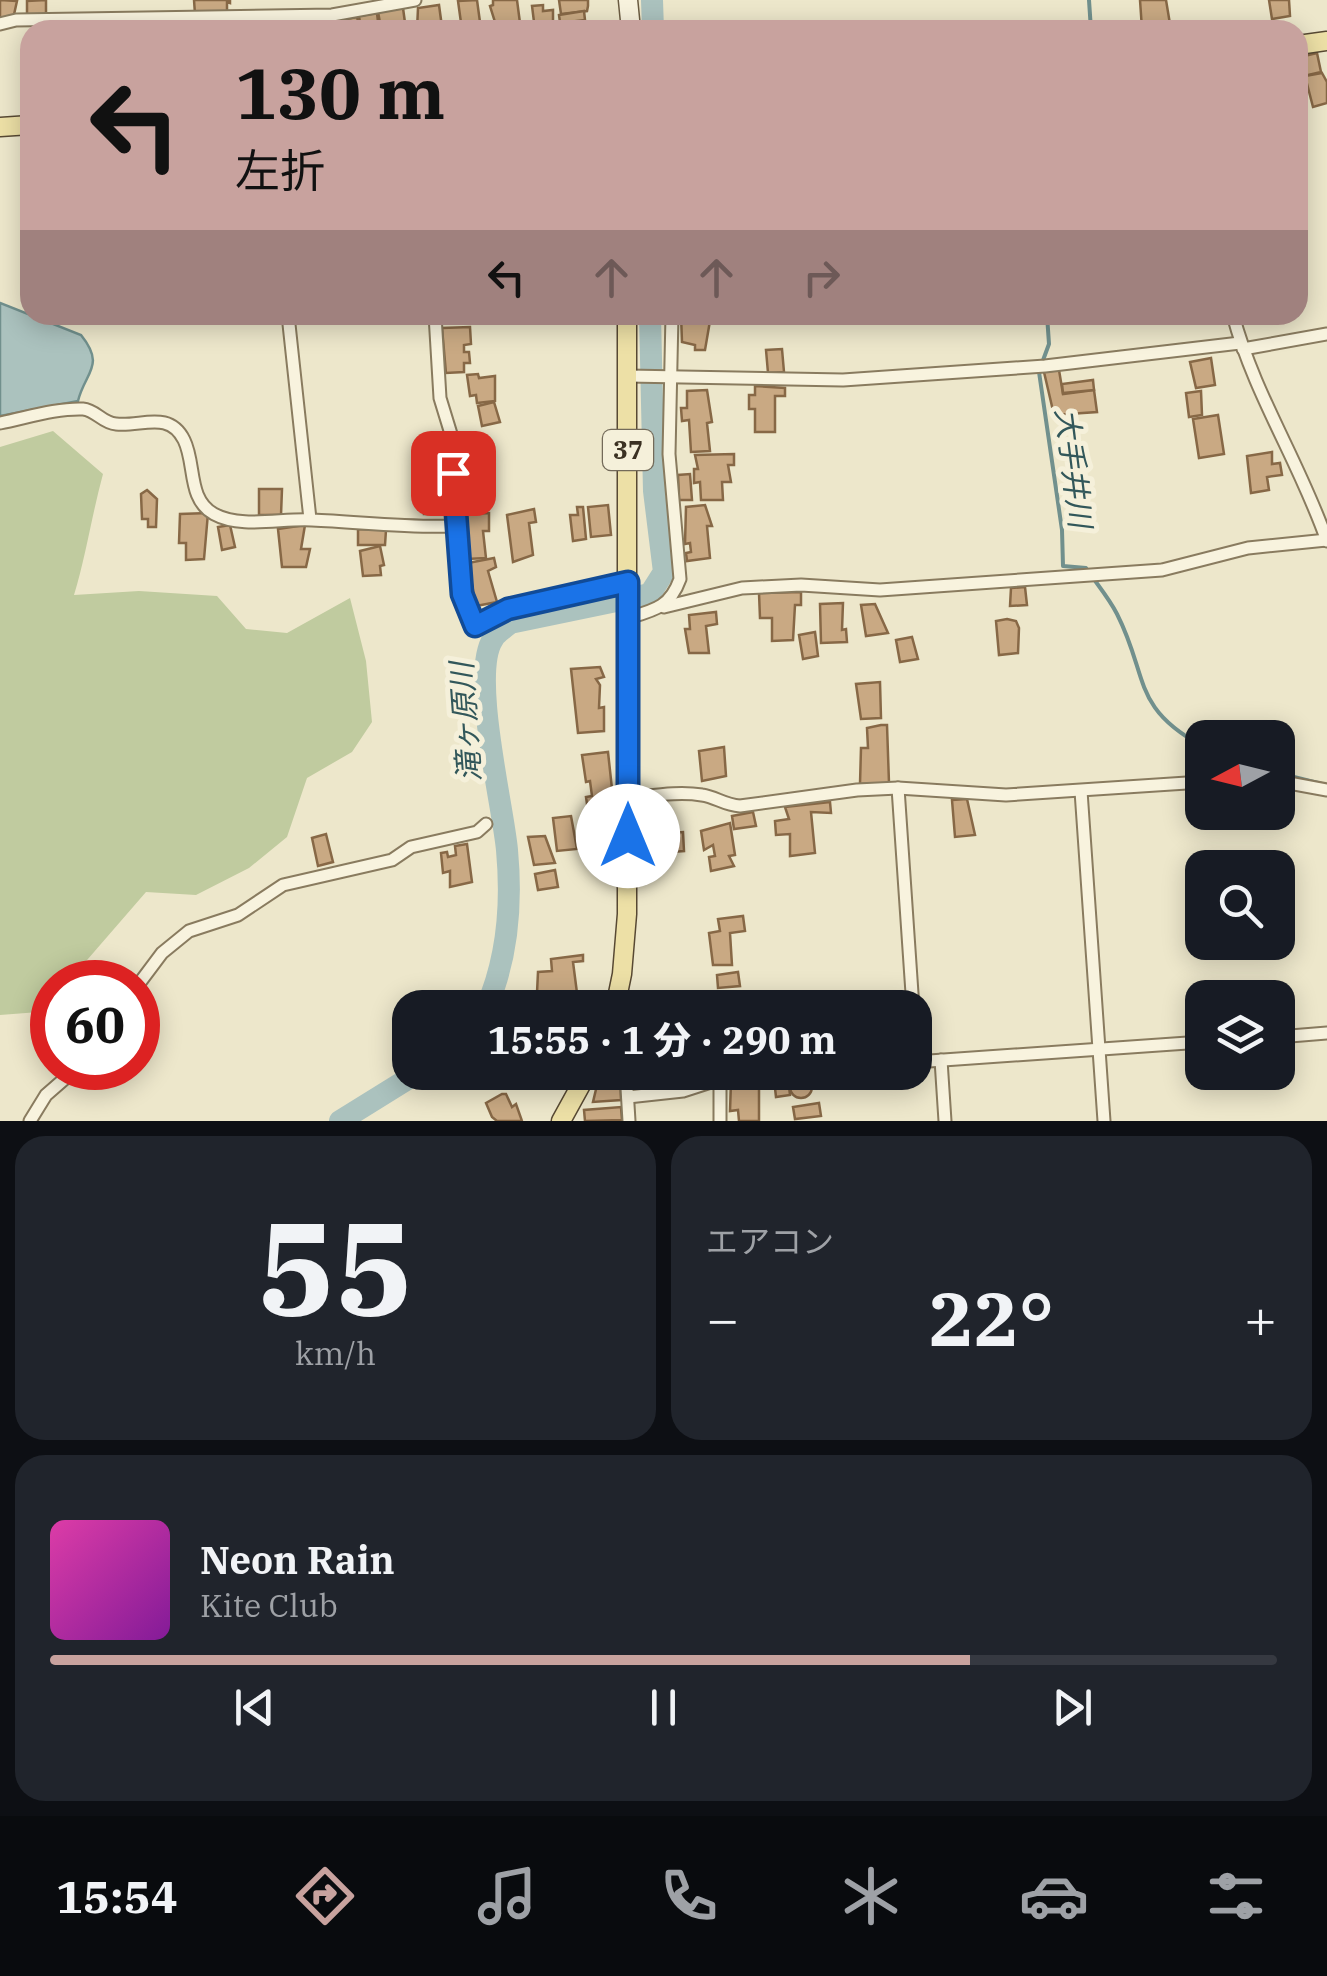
<!DOCTYPE html>
<html lang="ja">
<meta charset="utf-8">
<style>
body{margin:0;font-family:"IBM Plex Serif","Noto Sans JP",serif;background:#20242c;color:#f1f3f6;height:100vh;display:flex;flex-direction:column;font-size:38px;white-space:nowrap}
*{box-sizing:border-box;margin:0}
p{font-size:32px;color:#9ea1a6}
.icon{flex:none;width:55px;height:55px;fill:none;stroke:currentColor;stroke-width:2;stroke-linecap:round;stroke-linejoin:round}
.map{position:relative;height:1121px;overflow:hidden}
.details{display:flex;flex-direction:column;gap:15px;padding:15px;background:#0d0f14;flex:1}
.details>*{flex:none}
.hud{position:absolute;left:20px;top:20px;width:1288px;height:305px;border-radius:30px;box-shadow:0 5px 25px #0003;background:#c8a29e;color:#111;overflow:hidden}
.needle{width:65px;rotate:263deg}
.buttons{position:absolute;left:1185px;top:720px;display:grid;gap:20px}
.buttons a{display:grid;place-items:center;width:110px;height:110px;border-radius:20px;background:#171b24;box-shadow:0 5px 25px #0003;font-size:50px}
.speed{position:absolute;left:30px;top:960px;display:flex;gap:20px;font-size:50px;font-weight:700;text-align:center}
.speed>*{display:grid;place-content:center;width:130px;height:130px;border-radius:50%;background:#171b24;box-shadow:0 5px 25px #0003;line-height:1}
.speed .limit{border:15px solid #d22;background:#fff;color:#111}
.pin{position:absolute;display:grid;place-items:center;width:85px;height:85px;color:#fff;margin:-42px;border-radius:20px;box-shadow:0 5px 15px #0006}
.me{position:absolute;width:110px;margin:-55px;rotate:0deg;stroke-linejoin:round;filter:drop-shadow(0 0 8px #0008)}
.turn{display:flex;align-items:center;gap:35px;height:210px;padding:0 50px;font-size:45px}
.turn .icon{width:130px;height:130px;stroke-width:2.5}
.turn b{display:block;font-size:70px;line-height:85px}
.lanes{display:flex;align-items:center;height:95px;padding:0 50px;background:#0003;justify-content:center;gap:50px;direction:ltr}
.lanes .off{opacity:.35}
.big{font-size:75px;font-weight:800;line-height:1.1}
.details .card{flex:1;display:flex;flex-direction:column;justify-content:center;gap:15px;min-width:0;padding:0 35px;border-radius:30px;background:#20242c}
.details .dial{align-items:center;gap:0}
.dial b{font-size:130px;line-height:1}
.song{display:flex;align-items:center;gap:30px}
.cover{width:120px;height:120px;border-radius:15px;background:linear-gradient(135deg,hsl(320 70% 55%),hsl(290 70% 35%))}
.played{height:10px;border-radius:5px;background:linear-gradient(90deg,#c8a29e 75%,#363941 75%)}
.keys{display:flex;justify-content:space-around;direction:ltr}
.heat{display:flex;justify-content:space-between;align-items:center;font-size:55px;direction:ltr}
.details .tiles{flex:1;display:grid;gap:15px;grid-template-columns:1fr 1fr}
.card:last-child{grid-column:span 2}
.trip{position:absolute;left:392px;top:990px;width:540px;height:100px;border-radius:30px;background:#171b24;box-shadow:0 5px 25px #0003;font-weight:800;line-height:100px;text-align:center}
.dock{display:flex;height:160px;justify-content:space-around;align-items:center;background:#090b0e;color:#9ea1a6}
.dock .icon{width:70px;height:70px}
.dock .selected{color:#c8a29e}
.dock b{font-size:45px;color:#f1f3f6}
.map>svg:first-child{display:block}
.green{fill:#c0cb9f}
.water{fill:#abc2be;stroke:#71908d;stroke-width:2.5}
.lines{fill:none;stroke-linecap:round;stroke-linejoin:round}
.stream{stroke:#71908d;stroke-width:4}
.river{stroke:#abc2be;stroke-width:22}
.building{fill:#c9a983;stroke:#876846;stroke-width:2.5}
.street-casing{stroke:#897b5f;stroke-width:15}
.secondary-casing{stroke:#6b5c42;stroke-width:21}
.primary-casing{stroke:#584933;stroke-width:21}
.street{stroke:#f8f3de;stroke-width:11}
.secondary{stroke:#f8f3de;stroke-width:18}
.primary{stroke:#ede0a6;stroke-width:18}
.route-casing{stroke:#114b97;stroke-width:25}
.route{stroke:#1a73e8;stroke-width:18}
.labels{text-anchor:middle;stroke-width:10;stroke-linejoin:round;paint-order:stroke}
.shield{fill:#f5f0da;stroke:#736a59;stroke-width:2.5}
.shield-label{font-size:25px;font-weight:bold;fill:#3b3122}
.water-label{font-size:30px;font-style:italic;fill:#32575a;stroke:#f5f0da}
</style>
<div class="map">
<svg width="1327" height="1121" viewBox="0 0 1327 1121">
<rect width="100%" height="100%" fill="#ede7cb"/>
<path class="green" d="M53,431L103,474C92,514 86,556 74,595L139,591L217,596L246,629L287,633L350,598L366,661L372,722L352,752L307,778L287,837L249,868L196,895L146,892L81,967L74,982H52V1011L0,1015V447Z"/>
<path class="water" d="M0,303L81,335C106,366 85,372 78,401L0,416Z"/>
<g class="lines">
<g class="stream">
<path d="M1089,0L1091,30"/>
<path d="M1042,363L1049,344L1047,315"/>
<path d="M1039,372L1062,530L1063,566L1086,568C1096,583 1109,598 1117,614C1149,677 1131,707 1202,746"/>
<path d="M1278,773L1322,784"/>
</g>
<g class="river">
<path d="M652,0L653,30"/>
<path d="M486,1008C508,958 512,904 507,850C503,805 470,674 493,639C496,633 505,628 510,623L650,594L664,572L654,491L650,315"/>
<path d="M340,1121L419,1072"/>
</g>
</g>
<g class="building">
<path d="M0,0L17,1L13,19H0Z"/>
<path d="M46,0V16L27,17V1Z"/>
<path d="M194,0H230V3L227,2V13L195,14Z"/>
<path d="M477,0L480,22H470V25H482V30H462L458,1Z"/>
<path d="M493,0H517L520,23L495,22L490,6L493,5Z"/>
<path d="M559,0H588V6L587,11L561,14Z"/>
<path d="M1140,0H1166L1171,30H1136L1142,29Z"/>
<path d="M1269,0H1289L1290,16L1272,19Z"/>
<path d="M439,5L442,27L458,25L459,30H417L418,8Z"/>
<path d="M543,5V11L553,10V29L535,30L532,6Z"/>
<path d="M403,8L406,30L381,28L378,12Z"/>
<path d="M584,11L585,20L576,21L577,30H561L559,15Z"/>
<path d="M377,13L379,30H361L359,16Z"/>
<path d="M357,17L360,29L327,30L326,23Z"/>
<path d="M1317,53L1321,72L1304,76L1300,57Z"/>
<path d="M1322,73L1327,82V103L1313,107L1305,76Z"/>
<path d="M681,315H711L705,350H695V345L682,342Z"/>
<path d="M470,327L471,344L464,345V352H469L470,363H464V372L446,373L442,328Z"/>
<path d="M782,349L784,372L768,373L766,350Z"/>
<path d="M1211,358L1215,385L1196,388L1190,362Z"/>
<path d="M1059,370L1063,394L1094,390L1097,412L1054,415L1044,372Z"/>
<path d="M478,374L479,378L495,376V401L477,403L476,395L470,396L467,375Z"/>
<path d="M1093,380L1094,390L1063,393L1062,384Z"/>
<path d="M755,386L785,388V396H775V432H755V409H749V395H755Z"/>
<path d="M707,390L712,422L707,423L710,451L691,452L689,420L682,421L681,408H687V391Z"/>
<path d="M1201,391L1202,415L1189,417L1186,393Z"/>
<path d="M494,402L500,422L482,426L478,406Z"/>
<path d="M1218,415L1224,454L1199,458L1193,419Z"/>
<path d="M489,440L492,469L470,471L469,462H465L467,442Z"/>
<path d="M1272,452V464L1280,463L1282,475L1267,477L1269,490L1251,493L1247,456Z"/>
<path d="M734,454V465H728L731,482H722L723,500H701L700,482L694,483V469H698L695,455Z"/>
<path d="M690,474L692,500H679L678,475Z"/>
<path d="M259,489H282L281,515H259Z"/>
<path d="M147,490L157,499L156,527H148V519H142L141,494Z"/>
<path d="M424,499L443,502V514H424Z"/>
<path d="M608,505L611,535L591,537L588,507Z"/>
<path d="M705,505L712,526H707L710,558L687,561L686,553L691,552L690,543L685,544L686,507Z"/>
<path d="M577,507H583L586,539L573,541L570,515H578Z"/>
<path d="M534,509L536,522L529,523L533,555L513,562L507,515Z"/>
<path d="M208,513L204,559L186,560V543H179L180,514Z"/>
<path d="M489,513V531H483L486,558L467,559L461,514Z"/>
<path d="M230,525L235,547L222,550L218,527Z"/>
<path d="M305,525L301,549H310L306,567H282L278,529Z"/>
<path d="M358,529L386,530L385,545H358Z"/>
<path d="M380,546L384,565L380,566L381,575L363,576L360,551Z"/>
<path d="M494,558L496,567L488,571L497,602L476,606L468,563Z"/>
<path d="M1025,587L1027,605L1010,606L1011,588Z"/>
<path d="M801,592V605H795L793,640L772,641V618H760L759,593Z"/>
<path d="M843,603L842,630L846,629L847,642L821,643L820,604Z"/>
<path d="M875,604L888,633L866,636L861,605Z"/>
<path d="M716,612L717,624L706,626L709,653H689L685,629H690L689,615Z"/>
<path d="M1007,619L1016,621L1019,628L1018,653L999,655L996,621Z"/>
<path d="M815,632L818,656L803,659L799,635Z"/>
<path d="M912,637L918,659L900,662L896,640Z"/>
<path d="M600,667L604,677L596,679L600,685L599,708L604,707V731L578,733L571,669Z"/>
<path d="M880,682L881,718L861,719L856,684Z"/>
<path d="M881,725H887L889,783L860,784L861,748H868L867,728Z"/>
<path d="M724,747L726,776L702,781L699,751Z"/>
<path d="M608,752L613,798L587,804L586,797L592,796L590,781L586,782L582,755Z"/>
<path d="M967,799L975,835L955,837L952,800Z"/>
<path d="M830,802L831,813L811,812L815,853L790,856V834L776,835L775,821L789,819L785,807Z"/>
<path d="M667,803L675,825L669,826L670,833L683,832L684,851L672,852L671,844L664,845L665,854L653,855L655,869L639,870L637,838L653,837L652,826H647L645,804Z"/>
<path d="M753,812L756,826L734,829L732,816Z"/>
<path d="M571,816L577,849L557,851L553,818Z"/>
<path d="M730,823L735,855L729,856L734,866L711,871L709,857L715,856L713,845L704,850L701,831Z"/>
<path d="M326,834L333,862L318,866L312,838Z"/>
<path d="M545,836L555,863L534,865L528,837Z"/>
<path d="M467,844L472,882L450,887V871L443,873L441,853L447,852L448,857L456,855L455,846Z"/>
<path d="M555,870L558,887L538,890L535,874Z"/>
<path d="M743,916L745,931L730,933L732,965H713L709,933L720,931L718,919Z"/>
<path d="M583,955V961L573,962L577,993L588,992L590,1008H547L546,998L537,993L538,972L552,971L551,959Z"/>
<path d="M738,972L740,986L718,988L717,975Z"/>
<path d="M853,995L854,1008H828L827,998Z"/>
<path d="M604,1072H620L621,1100L593,1102L598,1081H605Z"/>
<path d="M643,1072H663V1088L632,1089L631,1076Z"/>
<circle cx="801" cy="1087" r="11"/>
<path d="M788,1077L790,1095L776,1097L774,1079Z"/>
<path d="M759,1079V1121H739L738,1110L730,1111L731,1082Z"/>
<path d="M502,1094H506L512,1107L516,1104L522,1121H497L492,1117L486,1103Z"/>
<path d="M819,1103L821,1116L795,1119L793,1107Z"/>
<path d="M621,1107L622,1120L585,1121L584,1110Z"/>
</g>
<g class="lines">
<defs>
<g id="street">
<path d="M0,24L16,20L332,15L415,0"/>
<path d="M288,315L310,519"/>
<path d="M435,315L440,398L451,434L463,594L475,626L508,609L628,582"/>
<path d="M1233,315C1254,394 1300,463 1327,541"/>
<path d="M1243,349L1327,334"/>
<path d="M628,376L843,380L1045,366L1240,343"/>
<path d="M0,423C26,418 56,408 83,409C96,410 102,423 116,424C141,427 169,410 184,440C196,464 187,499 214,514C241,529 282,518 312,520C361,522 407,528 456,526"/>
<path d="M664,607L742,588L801,585L880,590L1162,570L1248,548L1327,540"/>
<path d="M628,618C655,610 670,607 680,579L669,454L672,315"/>
<path d="M1278,781L1327,790"/>
<path d="M898,788L913,1008"/>
<path d="M1081,791L1104,1121"/>
<path d="M628,798C651,796 678,791 702,795C716,797 724,805 740,806L857,790L898,788L1006,795L1202,782"/>
<path d="M138,985L162,953L189,931L238,915L283,885L392,860L411,847L477,832L486,824"/>
<path d="M915,1036L917,1062"/>
<path d="M1278,1037L1327,1033"/>
<path d="M941,1060L945,1121"/>
<path d="M915,1062L1202,1042"/>
<path d="M626,1072L629,1121"/>
<path d="M628,1097L683,1091L720,1079L789,1072"/>
<path d="M30,1121L46,1095L77,1068"/>
<path d="M720,1121V1079"/>
</g>
<path id="secondary" d="M628,0L631,30"/>
<g id="primary">
<path d="M1298,45L1327,41"/>
<path d="M0,127L30,125"/>
<path d="M615,1008L622,974L627,914V315"/>
<path d="M561,1121L588,1072"/>
</g>
</defs>
<use href="#street" class="street-casing"/>
<use href="#secondary" class="secondary-casing"/>
<use href="#primary" class="primary-casing"/>
<use href="#street" class="street"/>
<use href="#secondary" class="secondary"/>
<use href="#primary" class="primary"/>
</g>
<g class="lines">
<defs>
<path id="route" d="M453,473L462,594L475,626L508,609L628,582V836"/>
</defs>
<use href="#route" class="route-casing"/>
<use href="#route" class="route"/>
</g>
<g class="labels">
<rect class="shield" x="603" y="430" width="50" height="40" rx="8"/>
<g class="shield-label">
<text x="628" y="459">37</text>
</g>
<g class="water-label">
<text transform="translate(1073 468) rotate(83)" y="10">大手井川</text>
<text transform="translate(466 722) rotate(-94)" y="10">滝ヶ原川</text>
</g>
</g>
</svg>
<div class="buttons">
<a><svg class="needle" viewBox="-14 -14 28 28"><path d="M0-13l5 13h-10z" fill="#e53935"/><path d="M0 13l5-13h-10z" fill="#9ea1a6"/></svg></a>
<a><svg class="icon" aria-label="search" viewBox="0 0 24 24"><circle cx="10" cy="10" r="6"/><path d="M15 15l6 6"/></svg></a>
<a><svg class="icon" aria-label="layers" viewBox="0 0 24 24"><path d="M12 4l9 5-9 5-9-5zM3 14l9 5 9-5"/></svg></a>
</div>
<div class="speed"><div class="limit">60</div></div>
<div class="pin" style="left:453px;top:473px;background:#d93025"><svg class="icon" aria-label="arrive" viewBox="0 0 24 24"><path d="M6 21V4h12l-3 4 3 4H6"/></svg></div>
<svg class="me" style="left:628px;top:836px" viewBox="-20 -20 40 40"><circle r="19" fill="#fff"/><path d="M0-13L10 11 0 6-10 11z" fill="#1a73e8"/></svg>
<div class="trip">15:55 · 1 分 · 290 m</div>
<div class="hud">
<div class="turn"><svg class="icon" aria-label="left" viewBox="0 0 24 24"><path d="M17 20v-9H6M10 6l-5 5 5 5"/></svg><div><b>130 m</b>左折</div></div>
<div class="lanes"><svg class="icon" aria-label="left" viewBox="0 0 24 24"><path d="M17 20v-9H6M10 6l-5 5 5 5"/></svg><svg class="icon off" aria-label="ahead" viewBox="0 0 24 24"><path d="M12 20V5M6 11l6-6 6 6"/></svg><svg class="icon off" aria-label="ahead" viewBox="0 0 24 24"><path d="M12 20V5M6 11l6-6 6 6"/></svg><svg class="icon off" aria-label="right" viewBox="0 0 24 24"><path d="M7 20v-9h11M14 6l5 5-5 5"/></svg></div>
</div>
</div>
<section class="details">
<div class="tiles">
<div class="card dial"><b>55</b><p>km/h</p></div>
<div class="card"><p>エアコン</p>
<div class="heat"><a>−</a><b class="big">22°</b><a>+</a></div>
</div>
<div class="card">
<div class="song"><i class="cover"></i><div><b>Neon Rain</b><p>Kite Club</p></div></div>
<div class="played"></div>
<div class="keys"><svg class="icon" aria-label="previous" viewBox="0 0 24 24"><path d="M18 5L8 12l10 7zM5 5v14"/></svg><svg class="icon" aria-label="pause" viewBox="0 0 24 24"><path d="M8 5v14M16 5v14"/></svg><svg class="icon" aria-label="next" viewBox="0 0 24 24"><path d="M6 5l10 7-10 7zM19 5v14"/></svg></div>
</div>
</div>
</section>
<nav class="dock">
<b>15:54</b>
<svg class="icon selected" aria-label="directions" viewBox="0 0 24 24"><path d="M12 3l9 9-9 9-9-9zM9 14v-3h6M13 9l2 2-2 2"/></svg>
<svg class="icon" aria-label="music" viewBox="0 0 24 24"><path d="M9 18V5l10-2v13"/><circle cx="6" cy="18" r="3"/><circle cx="16" cy="16" r="3"/></svg>
<svg class="icon" aria-label="phone" viewBox="0 0 24 24"><path d="M5 4h4l2 5-3 2q2 4 5 5l2-3 5 2v4C11 20 4 13 5 4z"/></svg>
<svg class="icon" aria-label="climate" viewBox="0 0 24 24"><path d="M12 3v18M4 7l16 10M4 17L20 7"/></svg>
<svg class="icon" aria-label="car" viewBox="0 0 24 24"><path d="M5 17H2v-5l4-1 3-4h7l3 4 3 1v5h-3M9 17h6M6 11h13"/><circle cx="7" cy="17" r="2"/><circle cx="17" cy="17" r="2"/></svg>
<svg class="icon" aria-label="filters" viewBox="0 0 24 24"><path d="M4 7h16M4 17h16"/><circle cx="9" cy="7" r="2"/><circle cx="15" cy="17" r="2"/></svg>
</nav>
